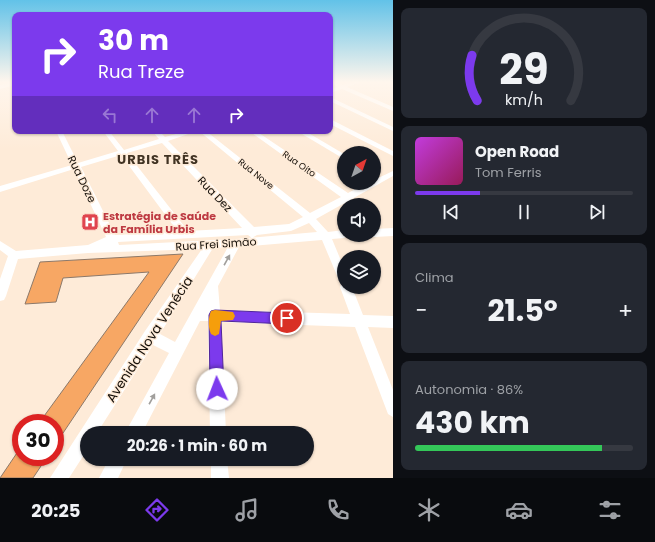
<!DOCTYPE html>
<html lang="pt">
<meta charset="utf-8">
<style>
body{margin:0;font-family:Poppins,sans-serif;background:#242831;color:#f1f3f6;height:100vh;display:flex;flex-direction:column;font-size:15px;white-space:nowrap}
*{box-sizing:border-box;margin:0}
p{font-size:13px;color:#9ea1a6}
.icon{flex:none;width:22px;height:22px;fill:none;stroke:currentColor;stroke-width:2;stroke-linecap:round;stroke-linejoin:round}
.map{position:relative;flex:1;overflow:hidden}
.side{display:flex;flex-direction:column;gap:8px;padding:8px;background:#0d0f14;width:262px}
.side>*{flex:none}
.hud{position:absolute;left:12px;top:12px;width:321px;height:122px;border-radius:8px;box-shadow:0 1px 3px #0004;background:#7c3aed;color:#fff;overflow:hidden}
.needle{width:26px;rotate:40deg}
.controls{position:absolute;left:337px;top:146px;display:grid;gap:8px}
.controls a{display:grid;place-items:center;width:44px;height:44px;border-radius:50%;background:#171b24;box-shadow:0 1px 3px #0004;font-size:20px}
.speed{position:absolute;left:12px;top:414px;display:flex;gap:8px;font-size:20px;font-weight:700;text-align:center}
.speed>*{display:grid;place-content:center;width:52px;height:52px;border-radius:50%;background:#171b24;box-shadow:0 1px 3px #0004;line-height:1}
.speed .limit{border:6px solid #d22;background:#fff;color:#111}
.pin{position:absolute;display:grid;place-items:center;width:34px;height:34px;color:#fff;margin:-17px;border:2px solid #fff;border-radius:50%;box-shadow:0 1px 4px #0007}
.me{position:absolute;width:44px;margin:-22px;rotate:358deg;stroke-linejoin:round;filter:drop-shadow(0 0 3px #0008)}
.turn{display:flex;align-items:center;gap:14px;height:84px;padding:0 20px;font-size:18px}
.turn .icon{width:52px;height:52px;stroke-width:2.5}
.turn b{display:block;font-size:28px;line-height:34px}
.lanes{display:flex;align-items:center;height:38px;padding:0 20px;background:#0003;justify-content:center;gap:20px;direction:ltr}
.lanes .off{opacity:.35}
.big{font-size:30px;font-weight:700;line-height:1.1}
.side .tile{flex:1;display:flex;flex-direction:column;justify-content:center;gap:6px;min-width:0;padding:0 14px;border-radius:8px;background:#242831}
.side .dial{align-items:center;gap:0}
.dial svg{height:104px;overflow:visible;fill:none;stroke:#363941;stroke-width:7;stroke-linecap:round;text-anchor:middle}
.dial text{fill:#f1f3f6;stroke:none}
.song{display:flex;align-items:center;gap:12px}
.cover{width:48px;height:48px;border-radius:6px;background:linear-gradient(135deg,hsl(290 70% 55%),hsl(330 70% 35%))}
.played{height:4px;border-radius:2px;background:linear-gradient(90deg,#7c3aed 30%,#363941 30%)}
.keys{display:flex;justify-content:space-around;direction:ltr}
.heat{display:flex;justify-content:space-between;align-items:center;font-size:22px;direction:ltr}
.charge{height:6px;border-radius:3px;background:linear-gradient(90deg,#34c759 86%,#363941 0)}
.trip{position:absolute;left:80px;top:426px;width:234px;height:40px;border-radius:20px;background:#171b24;box-shadow:0 1px 3px #0004;font-weight:700;line-height:40px;text-align:center}
.dock{display:flex;height:64px;justify-content:space-around;align-items:center;background:#090b0e;color:#9ea1a6}
.dock .icon{width:28px;height:28px}
.dock .on{color:#7c3aed}
.dock b{font-size:18px;color:#f1f3f6}
main{display:flex;flex:1;min-height:0}
.map>svg:first-child{display:block}
.building{fill:#f7a764;stroke:#8c796a}
.lines{fill:none;stroke-linecap:round;stroke-linejoin:round}
.minor{fill:#fff;fill-rule:evenodd}
.tertiary{fill:#fff;fill-rule:evenodd}
.oneway{fill:#a19f9c}
.route{fill:#7c3aed;stroke:#51269a}
.slow{fill:#f59e0b}
.labels{text-anchor:middle;stroke-width:3;stroke-linejoin:round;paint-order:stroke}
.far-street-label{font-size:9px;fill:#140e08;stroke:#feebd8}
.street-label{font-size:11px;fill:#140e08;stroke:#feebd8}
.health-label{font-size:11px;font-weight:bold;fill:#be3a42;stroke:#feebd8;text-anchor:start}
.far-district-label{font-size:13px;font-weight:bold;letter-spacing:1px;fill:#413323;stroke:#feebd8}
.near-street-label{font-size:13px;fill:#140e08;stroke:#feebd8}
</style>
<main>
<div class="map">
<svg width="393" height="478" viewBox="0 0 393 478">
<rect width="100%" height="100%" fill="#feebd8"/>
<g class="building">
<path d="M183,254L55,445V423H39L149,272L63,278L56,302L25,304L40,262Z"/>
<path d="M21,447V457H47L33,478H0Z"/>
</g>
<g class="lines">
<g class="minor">
<path d="M330,82H336L343,85L353,82H361L347,87L393,107V111L342,89L330,93V89L338,87Z"/>
<path d="M330,97L393,127V131L330,101Z"/>
<path d="M330,119L393,151V156L330,124Z"/>
<path d="M56,131H62L78,163L118,151L103,131H109L124,150L159,139L152,131H159L165,137L187,131H197L168,141L254,227L289,224L303,217L199,131H206L310,213L341,197L249,131H256L348,193L367,183H374V180L393,171V176L316,219L328,232L344,230V235H348L344,238L332,239L344,268V287H352L363,315L393,316V328L368,327L393,390V417L388,414L355,327L221,322L226,433H210L208,321H200L142,433H125L169,353L153,345L97,433H87V450L69,478H50L145,331L202,249L88,253L18,259L6,296L4,300L0,301V279L8,256L0,250V241L16,251L88,245L106,237L74,169L0,192V186L72,165ZM162,143L242,228L188,231L127,153ZM121,155L178,232L115,235L81,167ZM309,223L317,232L236,239L119,245L118,242L248,235L252,238L257,235L291,231ZM322,240L341,285L340,287L350,314L220,310L218,286L239,247ZM228,247L175,342L160,334L213,248Z"/>
<path d="M297,131H305L344,154V159Z"/>
<path d="M393,228V236L374,237L370,235H374V229Z"/>
<path d="M109,459H127L118,478H99Z"/>
<path d="M211,459H227L229,478H211Z"/>
</g>
<path class="tertiary" d="M11,82H15V85L0,89V85Z"/>
</g>
<defs><path id="oneway-solid" d="M-6-.8H1V-3.2L6.5 0L1 3.2V.8H-6Z"/></defs>
<g class="oneway">
<use href="#oneway-solid" transform="translate(227 260) rotate(-61)"/>
<use href="#oneway-solid" transform="translate(152 399) rotate(-61)"/>
</g>
<linearGradient id="sky" x2="0" y2="1"><stop stop-color="#62c2e8"/><stop offset="0.55" stop-color="#fff6ed"/><stop offset="1" stop-color="#fff6ed" stop-opacity="0"/></linearGradient>
<rect width="393" height="149" fill="url(#sky)"/>
<path class="route" d="M215,310L287,313L291,314L293,318L291,322L287,324L221,321L224,389L222,394L217,396L212,394L210,389L209,315L211,311Z"/>
<path class="slow" d="M215,310L233,312L235,316L233,320L221,321L219,334L215,336L211,334C208,328 208,318 211,311Z"/>
<defs>
<symbol id="hospital-square" viewBox="-11 -11 22 22"><rect x="-9" y="-9" width="18" height="18" rx="4" fill="#e0444e" stroke="#feebd8"/><path d="M-5-5h3v3.5h4V-5h3V5h-3V1.5h-4V5h-3Z" fill="#fff"/></symbol>
</defs>
<g fill-rule="evenodd">
<use href="#hospital-square" x="80" y="212" width="20" height="20"/>
</g>
<g class="labels">
<g class="far-street-label">
<text transform="translate(299 164) rotate(35)" y="3">Rua Oito</text>
<text transform="translate(256 174) rotate(39)" y="3">Rua Nove</text>
</g>
<g class="street-label">
<text transform="translate(82 179) rotate(64)" y="4">Rua Doze</text>
<text transform="translate(215 194) rotate(46)" y="4">Rua Dez</text>
<text transform="translate(216 244) rotate(-4)" y="4">Rua Frei Simão</text>
</g>
<g class="health-label">
<text x="103" y="220">Estratégia de Saúde<tspan x="103" dy="13">da Família Urbis</tspan></text>
</g>
<g class="far-district-label">
<text x="158" y="164">URBIS TRÊS</text>
</g>
<g class="near-street-label">
<text transform="translate(149 339) rotate(-57)" y="5">Avenida Nova Venécia</text>
</g>
</g>
</svg>
<div class="controls">
<a><svg class="needle" viewBox="-14 -14 28 28"><path d="M0-13l5 13h-10z" fill="#e53935"/><path d="M0 13l5-13h-10z" fill="#9ea1a6"/></svg></a>
<a><svg class="icon" aria-label="sound" viewBox="0 0 24 24"><path d="M4 9h4l5-4v14l-5-4H4zM17 9q2 3 0 6"/></svg></a>
<a><svg class="icon" aria-label="layers" viewBox="0 0 24 24"><path d="M12 4l9 5-9 5-9-5zM3 14l9 5 9-5"/></svg></a>
</div>
<div class="speed"><div class="limit">30</div></div>
<div class="pin" style="left:287px;top:318px;background:#d93025"><svg class="icon" aria-label="arrive" viewBox="0 0 24 24"><path d="M6 21V4h12l-3 4 3 4H6"/></svg></div>
<svg class="me" style="left:217px;top:389px" viewBox="-20 -20 40 40"><circle r="19" fill="#fff"/><path d="M0-13L10 11 0 6-10 11z" fill="#7c3aed"/></svg>
<div class="trip">20:26 · 1 min · 60 m</div>
<div class="hud">
<div class="turn"><svg class="icon" aria-label="right" viewBox="0 0 24 24"><path d="M7 20v-9h11M14 6l5 5-5 5"/></svg><div><b>30 m</b>Rua Treze</div></div>
<div class="lanes"><svg class="icon off" aria-label="left" viewBox="0 0 24 24"><path d="M17 20v-9H6M10 6l-5 5 5 5"/></svg><svg class="icon off" aria-label="ahead" viewBox="0 0 24 24"><path d="M12 20V5M6 11l6-6 6 6"/></svg><svg class="icon off" aria-label="ahead" viewBox="0 0 24 24"><path d="M12 20V5M6 11l6-6 6 6"/></svg><svg class="icon" aria-label="right" viewBox="0 0 24 24"><path d="M7 20v-9h11M14 6l5 5-5 5"/></svg></div>
</div>
</div>
<section class="side">
<div class="tile dial"><svg viewBox="0 0 100 80">
<path d="M14 69A42 42 0 1 1 86 69"/>
<path d="M14 69A42 42 0 0 1 10 34" stroke="#7c3aed"/>
<text x="50" y="56" font-size="32" font-weight="700">29</text>
<text x="50" y="72" font-size="11">km/h</text>
</svg></div>
<div class="tile">
<div class="song"><i class="cover"></i><div><b>Open Road</b><p>Tom Ferris</p></div></div>
<div class="played"></div>
<div class="keys"><svg class="icon" aria-label="previous" viewBox="0 0 24 24"><path d="M18 5L8 12l10 7zM5 5v14"/></svg><svg class="icon" aria-label="pause" viewBox="0 0 24 24"><path d="M8 5v14M16 5v14"/></svg><svg class="icon" aria-label="next" viewBox="0 0 24 24"><path d="M6 5l10 7-10 7zM19 5v14"/></svg></div>
</div>
<div class="tile"><p>Clima</p>
<div class="heat"><a>−</a><b class="big">21.5°</b><a>+</a></div>
</div>
<div class="tile"><p>Autonomia · 86%</p><b class="big">430 km</b><div class="charge"></div></div>
</section>
</main>
<nav class="dock">
<b>20:25</b>
<svg class="icon on" aria-label="directions" viewBox="0 0 24 24"><path d="M12 3l9 9-9 9-9-9zM9 14v-3h6M13 9l2 2-2 2"/></svg>
<svg class="icon" aria-label="music" viewBox="0 0 24 24"><path d="M9 18V5l10-2v13"/><circle cx="6" cy="18" r="3"/><circle cx="16" cy="16" r="3"/></svg>
<svg class="icon" aria-label="phone" viewBox="0 0 24 24"><path d="M5 4h4l2 5-3 2q2 4 5 5l2-3 5 2v4C11 20 4 13 5 4z"/></svg>
<svg class="icon" aria-label="climate" viewBox="0 0 24 24"><path d="M12 3v18M4 7l16 10M4 17L20 7"/></svg>
<svg class="icon" aria-label="car" viewBox="0 0 24 24"><path d="M5 17H2v-5l4-1 3-4h7l3 4 3 1v5h-3M9 17h6M6 11h13"/><circle cx="7" cy="17" r="2"/><circle cx="17" cy="17" r="2"/></svg>
<svg class="icon" aria-label="filters" viewBox="0 0 24 24"><path d="M4 7h16M4 17h16"/><circle cx="9" cy="7" r="2"/><circle cx="15" cy="17" r="2"/></svg>
</nav>
